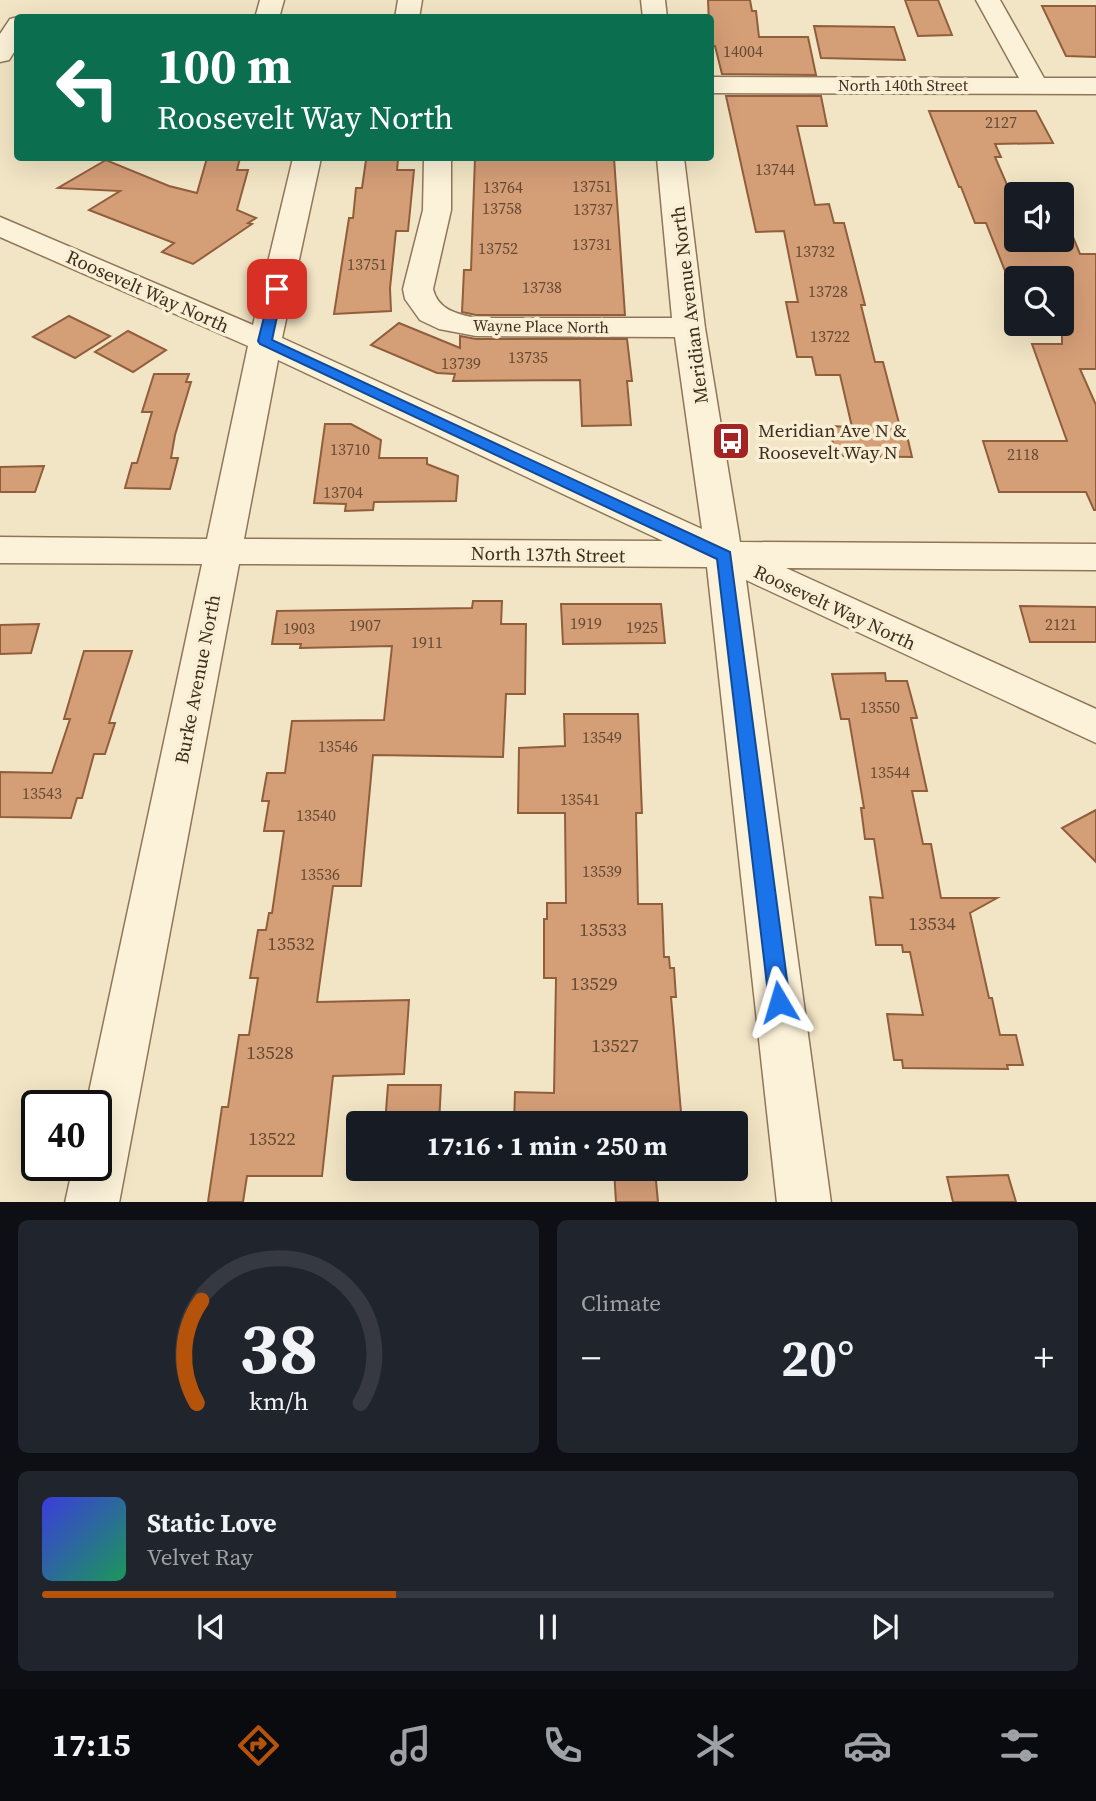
<!DOCTYPE html>
<meta charset="utf-8">
<style>
body{margin:0;font-family:"Source Serif 4",serif;background:#20242c;color:#f1f3f6;height:100vh;display:flex;flex-direction:column;font-size:26px;white-space:nowrap}
*{box-sizing:border-box;margin:0}
p{font-size:23px;color:#9ea1a6}
.icon{flex:none;width:38px;height:38px;fill:none;stroke:currentColor;stroke-width:2;stroke-linecap:round;stroke-linejoin:round}
.map{position:relative;height:1202px;overflow:hidden}
.panel{display:flex;flex-direction:column;gap:18px;padding:18px;background:#0d0f14;flex:1}
.panel>*{flex:none}
.hud{position:absolute;left:14px;top:14px;width:700px;height:147px;border-radius:7px;box-shadow:0 7px 28px #0002;background:#0b6e4f;color:#fff;overflow:hidden}
.controls{position:absolute;left:1004px;top:182px;display:grid;gap:14px}
.controls a{display:grid;place-items:center;width:70px;height:70px;border-radius:7px;background:#171b24;box-shadow:0 7px 28px #0002;font-size:35px}
.speed{position:absolute;left:21px;top:1090px;display:flex;gap:14px;font-size:35px;font-weight:700;text-align:center}
.speed>*{display:grid;place-content:center;width:91px;height:91px;border-radius:50%;background:#171b24;box-shadow:0 7px 28px #0002;line-height:1}
.speed .limit{border:4px solid #111;border-radius:10px;background:#fff;color:#111}
.pin{position:absolute;display:grid;place-items:center;width:60px;height:60px;color:#fff;margin:-30px;border-radius:14px;box-shadow:0 4px 10px #0006}
.me{position:absolute;width:77px;margin:-38px;rotate:353deg;stroke-linejoin:round;filter:drop-shadow(0 0 5px #0008)}
.turn{display:flex;align-items:center;gap:24px;height:147px;padding:0 28px;font-size:32px}
.turn .icon{width:91px;height:91px;stroke-width:2.5}
.turn b{display:block;font-size:49px;line-height:60px}
.big{font-size:52px;font-weight:700;line-height:1.1}
.panel .widget{flex:1;display:flex;flex-direction:column;justify-content:center;gap:10px;min-width:0;padding:0 24px;border-radius:10px;background:#20242c}
.panel .dial{align-items:center;gap:0}
.dial svg{height:182px;overflow:visible;fill:none;stroke:#363941;stroke-width:7;stroke-linecap:round;text-anchor:middle}
.dial text{fill:#f1f3f6;stroke:none}
.song{display:flex;align-items:center;gap:21px}
.cover{width:84px;height:84px;border-radius:10px;background:linear-gradient(135deg,hsl(240 70% 55%),hsl(150 70% 35%))}
.played{height:7px;border-radius:4px;background:linear-gradient(90deg,#b45309 35%,#363941 35%)}
.keys{display:flex;justify-content:space-around;direction:ltr}
.heat{display:flex;justify-content:space-between;align-items:center;font-size:38px;direction:ltr}
.panel .tiles{flex:1;display:grid;gap:18px;grid-template-columns:1fr 1fr}
.widget:last-child{grid-column:span 2}
.trip{position:absolute;left:346px;top:1111px;width:402px;height:70px;border-radius:7px;background:#171b24;box-shadow:0 7px 28px #0002;font-weight:700;line-height:70px;text-align:center}
.menu{display:flex;height:112px;justify-content:space-around;align-items:center;background:#090b0e;color:#9ea1a6}
.menu .icon{width:49px;height:49px}
.menu .active{color:#b45309}
.menu b{font-size:32px;color:#f1f3f6}
.map>svg:first-child{display:block}
.building{fill:#d49e77;stroke:#915e3c;stroke-width:2}
.lines{fill:none;stroke-linecap:round;stroke-linejoin:round}
.minor-casing{stroke:#8f7659;stroke-width:3}
.minor{fill:#fcf2d9;fill-rule:evenodd}
.route{fill:#1a73e8;stroke:#114b97;stroke-width:2}
.labels{text-anchor:middle;stroke-width:7;stroke-linejoin:round;paint-order:stroke}
.number-label{font-size:16px;fill:#644a34}
.far-street-label{font-size:16px;fill:#3e2e1e;stroke:#f9efd5}
.street-label{font-size:19px;fill:#3e2e1e;stroke:#f9efd5}
.poi-label{font-size:19px;fill:#3e2e1e;stroke:#f9efd5;text-anchor:start}
.near-number-label{font-size:19px;fill:#644a34}
</style>
<div class="map">
<svg width="1096" height="1203" viewBox="0 0 1096 1203">
<rect width="100%" height="100%" fill="#f2e5c5"/>
<g class="building">
<path d="M708,0H750L752,11H756L759,37H808L816,75L722,74L715,46H710Z"/>
<path d="M905,0H938L952,35L918,36Z"/>
<path d="M1042,6H1096V57L1066,56Z"/>
<path d="M814,26L894,27L905,60L821,58Z"/>
<path d="M726,96H821L827,126H797L815,205L829,204L834,223H844L865,305H861L875,362H883L900,427H905L912,457L835,456L830,426L852,427L840,375H816L812,357H797L786,302H798L784,231L756,232Z"/>
<path d="M929,111H1036L1053,143L995,144L1001,157H995L1017,208V240H1062V220H1066L1080,254H1096V369H1080L1096,405V510H1094L1086,492H999L983,441H1067L1032,344H1062V278H1017V291H1013L986,223H975L961,187H959Z"/>
<path d="M207,158H240L237,170H248L237,210L256,218L248,223L252,224L193,264L162,252L174,243L89,210L120,191L58,188L106,160L169,186L197,193Z"/>
<path d="M475,158H614L625,315H476L462,312L464,270H471Z"/>
<path d="M366,160H398L397,170H414L408,231H396L390,288L391,311L334,314L349,218H353L356,188H362Z"/>
<path d="M69,316L110,336L75,358L33,337Z"/>
<path d="M399,323L460,348V336L476,339H627L632,381H627L631,425L582,426L580,380L453,381L455,374L437,373L371,345Z"/>
<path d="M128,331L166,350L133,372L95,352Z"/>
<path d="M154,374H189L186,382H191L175,435L171,458H178L170,489L125,488L132,463H137L152,412H142Z"/>
<path d="M325,424H351L381,440L379,458H427V464L458,476L456,501L374,502L373,510L345,511L346,504L314,503Z"/>
<path d="M44,466L35,492H0V467Z"/>
<path d="M473,601H502L501,624H526L525,694H506L503,757L373,755L361,886H333L317,1002L409,1000L404,1074L333,1076L322,1176H247L243,1202H208L222,1107H228L239,1035H249L258,978H250L258,930H266L269,913H272L284,831H264L269,801H262L267,773H285L292,721L384,720L392,646L300,648L301,644H272L277,611L472,608Z"/>
<path d="M561,604H661L665,643L563,644Z"/>
<path d="M1020,606L1096,607V642H1030Z"/>
<path d="M39,624L31,653L0,654V625Z"/>
<path d="M84,651H132L109,723H115L105,754H94L82,798H77L71,818L0,817V772L52,773L70,719H64Z"/>
<path d="M885,673L886,681H907L917,718H911L927,791H912L923,844H931L941,898H997L970,913L989,998H992L1000,1035H1016L1023,1065H1007L1008,1069L903,1068L902,1060H894L887,1014L923,1015L910,952H903L902,945H876L870,897L883,898L874,839H865L861,808H864L849,719H841L832,674Z"/>
<path d="M564,714H638L642,813H636L638,904H662L664,957H669L670,968H674L676,997H671L682,1124H514L515,1092L554,1093L556,978H544V919H547V903H566L565,813H518L519,748L565,746Z"/>
<path d="M1096,810V862L1062,828Z"/>
<path d="M388,1085H441L439,1124H385Z"/>
<path d="M614,1169H685L655,1170L658,1202H616Z"/>
<path d="M1008,1175L1016,1202H953L947,1177Z"/>
</g>
<g class="lines">
<defs>
<g id="minor">
<path d="M260,0H284L279,18H255Z"/>
<path d="M398,0H422L419,18H395Z"/>
<path d="M641,0H665L667,18H643Z"/>
<path d="M976,0H1000L1044,78H1096V94L710,93V77L1019,78Z"/>
<path d="M18,17L21,18H18V46L9,60L0,62V34L10,19Z"/>
<path d="M293,158H321L282,338L702,529L675,337L476,336L439,329L420,320L405,299L403,289L423,210L424,158H451V210L433,289C438,310 457,314 476,318H672L657,158H684L705,328L740,542L1096,544V570L786,568L1096,709V743L746,580L831,1203H777L707,567L239,564L119,1203H65L73,1166H96V1106H86L202,564L0,563V537L207,539L248,346L0,237V217L253,325ZM278,360L663,541L244,539Z"/>
</g>
</defs>
<use href="#minor" class="minor-casing"/>
<use href="#minor" class="minor"/>
</g>
<path class="route" d="M277,285L283,289L272,340L730,552L790,1002L787,1009L779,1011L772,1009L769,1002L717,559L260,344L258,341L271,289Z"/>
<defs>
<symbol id="bus-square" viewBox="-11 -11 22 22"><rect x="-9" y="-9" width="18" height="18" rx="4" fill="#a42323" stroke="#f9efd5"/><path d="M-5-6H5V4H4V6H2V4H-2V6H-4V4H-5ZM-3.5-4V0h7V-4ZM-3.5 1.2v1.5H-2V1.2ZM2 1.2v1.5H3.5V1.2Z" fill="#fff"/></symbol>
</defs>
<g fill-rule="evenodd">
<use href="#bus-square" x="709" y="419" width="44" height="44"/>
</g>
<g class="labels">
<g class="number-label">
<text x="743" y="57">14004</text>
<text x="1001" y="128">2127</text>
<text x="775" y="175">13744</text>
<text x="592" y="192">13751</text>
<text x="503" y="193">13764</text>
<text x="502" y="214">13758</text>
<text x="593" y="215">13737</text>
<text x="592" y="250">13731</text>
<text x="498" y="254">13752</text>
<text x="815" y="257">13732</text>
<text x="367" y="270">13751</text>
<text x="542" y="293">13738</text>
<text x="828" y="297">13728</text>
<text x="830" y="342">13722</text>
<text x="528" y="363">13735</text>
<text x="461" y="369">13739</text>
<text x="350" y="455">13710</text>
<text x="1023" y="460">2118</text>
<text x="343" y="498">13704</text>
<text x="586" y="629">1919</text>
<text x="1061" y="630">2121</text>
<text x="365" y="631">1907</text>
<text x="642" y="633">1925</text>
<text x="299" y="634">1903</text>
<text x="427" y="648">1911</text>
<text x="880" y="713">13550</text>
<text x="602" y="743">13549</text>
<text x="338" y="752">13546</text>
<text x="890" y="778">13544</text>
<text x="42" y="799">13543</text>
<text x="580" y="805">13541</text>
<text x="316" y="821">13540</text>
<text x="602" y="877">13539</text>
<text x="320" y="880">13536</text>
</g>
<g class="far-street-label">
<text x="903" y="91">North 140th Street</text>
<text transform="translate(541 326) rotate(1)" y="6">Wayne Place North</text>
</g>
<g class="street-label">
<text transform="translate(148 291) rotate(24)" y="7">Roosevelt Way North</text>
<text transform="translate(689 305) rotate(-97)" y="7">Meridian Avenue North</text>
<text transform="translate(548 554) rotate(1)" y="7">North 137th Street</text>
<text transform="translate(835 607) rotate(25)" y="7">Roosevelt Way North</text>
<text transform="translate(197 679) rotate(-79)" y="7">Burke Avenue North</text>
</g>
<g class="poi-label">
<text x="758" y="437">Meridian Ave N &amp;<tspan x="758" dy="22">Roosevelt Way N</tspan></text>
</g>
<g class="near-number-label">
<text x="932" y="930">13534</text>
<text x="603" y="936">13533</text>
<text x="291" y="950">13532</text>
<text x="594" y="990">13529</text>
<text x="615" y="1052">13527</text>
<text x="270" y="1059">13528</text>
<text x="272" y="1145">13522</text>
</g>
</g>
</svg>
<div class="controls">
<a><svg class="icon" aria-label="sound" viewBox="0 0 24 24"><path d="M4 9h4l5-4v14l-5-4H4zM17 9q2 3 0 6"/></svg></a>
<a><svg class="icon" aria-label="search" viewBox="0 0 24 24"><circle cx="10" cy="10" r="6"/><path d="M15 15l6 6"/></svg></a>
</div>
<div class="speed"><div class="limit">40</div></div>
<div class="pin" style="left:277px;top:289px;background:#d93025"><svg class="icon" aria-label="arrive" viewBox="0 0 24 24"><path d="M6 21V4h12l-3 4 3 4H6"/></svg></div>
<svg class="me" style="left:779px;top:1002px" viewBox="-20 -20 40 40"><path d="M0-17L14 15 0 8-14 15z" fill="#1a73e8" stroke="#fff" stroke-width="4"/></svg>
<div class="trip">17:16 · 1 min · 250 m</div>
<div class="hud">
<div class="turn"><svg class="icon" aria-label="left" viewBox="0 0 24 24"><path d="M17 20v-9H6M10 6l-5 5 5 5"/></svg><div><b>100 m</b>Roosevelt Way North</div></div>
</div>
</div>
<section class="panel">
<div class="tiles">
<div class="widget dial"><svg viewBox="0 0 100 80">
<path d="M14 69A42 42 0 1 1 86 69"/>
<path d="M14 69A42 42 0 0 1 16 24" stroke="#b45309"/>
<text x="50" y="56" font-size="32" font-weight="700">38</text>
<text x="50" y="72" font-size="11">km/h</text>
</svg></div>
<div class="widget"><p>Climate</p>
<div class="heat"><a>−</a><b class="big">20°</b><a>+</a></div>
</div>
<div class="widget">
<div class="song"><i class="cover"></i><div><b>Static Love</b><p>Velvet Ray</p></div></div>
<div class="played"></div>
<div class="keys"><svg class="icon" aria-label="previous" viewBox="0 0 24 24"><path d="M18 5L8 12l10 7zM5 5v14"/></svg><svg class="icon" aria-label="pause" viewBox="0 0 24 24"><path d="M8 5v14M16 5v14"/></svg><svg class="icon" aria-label="next" viewBox="0 0 24 24"><path d="M6 5l10 7-10 7zM19 5v14"/></svg></div>
</div>
</div>
</section>
<nav class="menu">
<b>17:15</b>
<svg class="icon active" aria-label="directions" viewBox="0 0 24 24"><path d="M12 3l9 9-9 9-9-9zM9 14v-3h6M13 9l2 2-2 2"/></svg>
<svg class="icon" aria-label="music" viewBox="0 0 24 24"><path d="M9 18V5l10-2v13"/><circle cx="6" cy="18" r="3"/><circle cx="16" cy="16" r="3"/></svg>
<svg class="icon" aria-label="phone" viewBox="0 0 24 24"><path d="M5 4h4l2 5-3 2q2 4 5 5l2-3 5 2v4C11 20 4 13 5 4z"/></svg>
<svg class="icon" aria-label="climate" viewBox="0 0 24 24"><path d="M12 3v18M4 7l16 10M4 17L20 7"/></svg>
<svg class="icon" aria-label="car" viewBox="0 0 24 24"><path d="M5 17H2v-5l4-1 3-4h7l3 4 3 1v5h-3M9 17h6M6 11h13"/><circle cx="7" cy="17" r="2"/><circle cx="17" cy="17" r="2"/></svg>
<svg class="icon" aria-label="filters" viewBox="0 0 24 24"><path d="M4 7h16M4 17h16"/><circle cx="9" cy="7" r="2"/><circle cx="15" cy="17" r="2"/></svg>
</nav>
